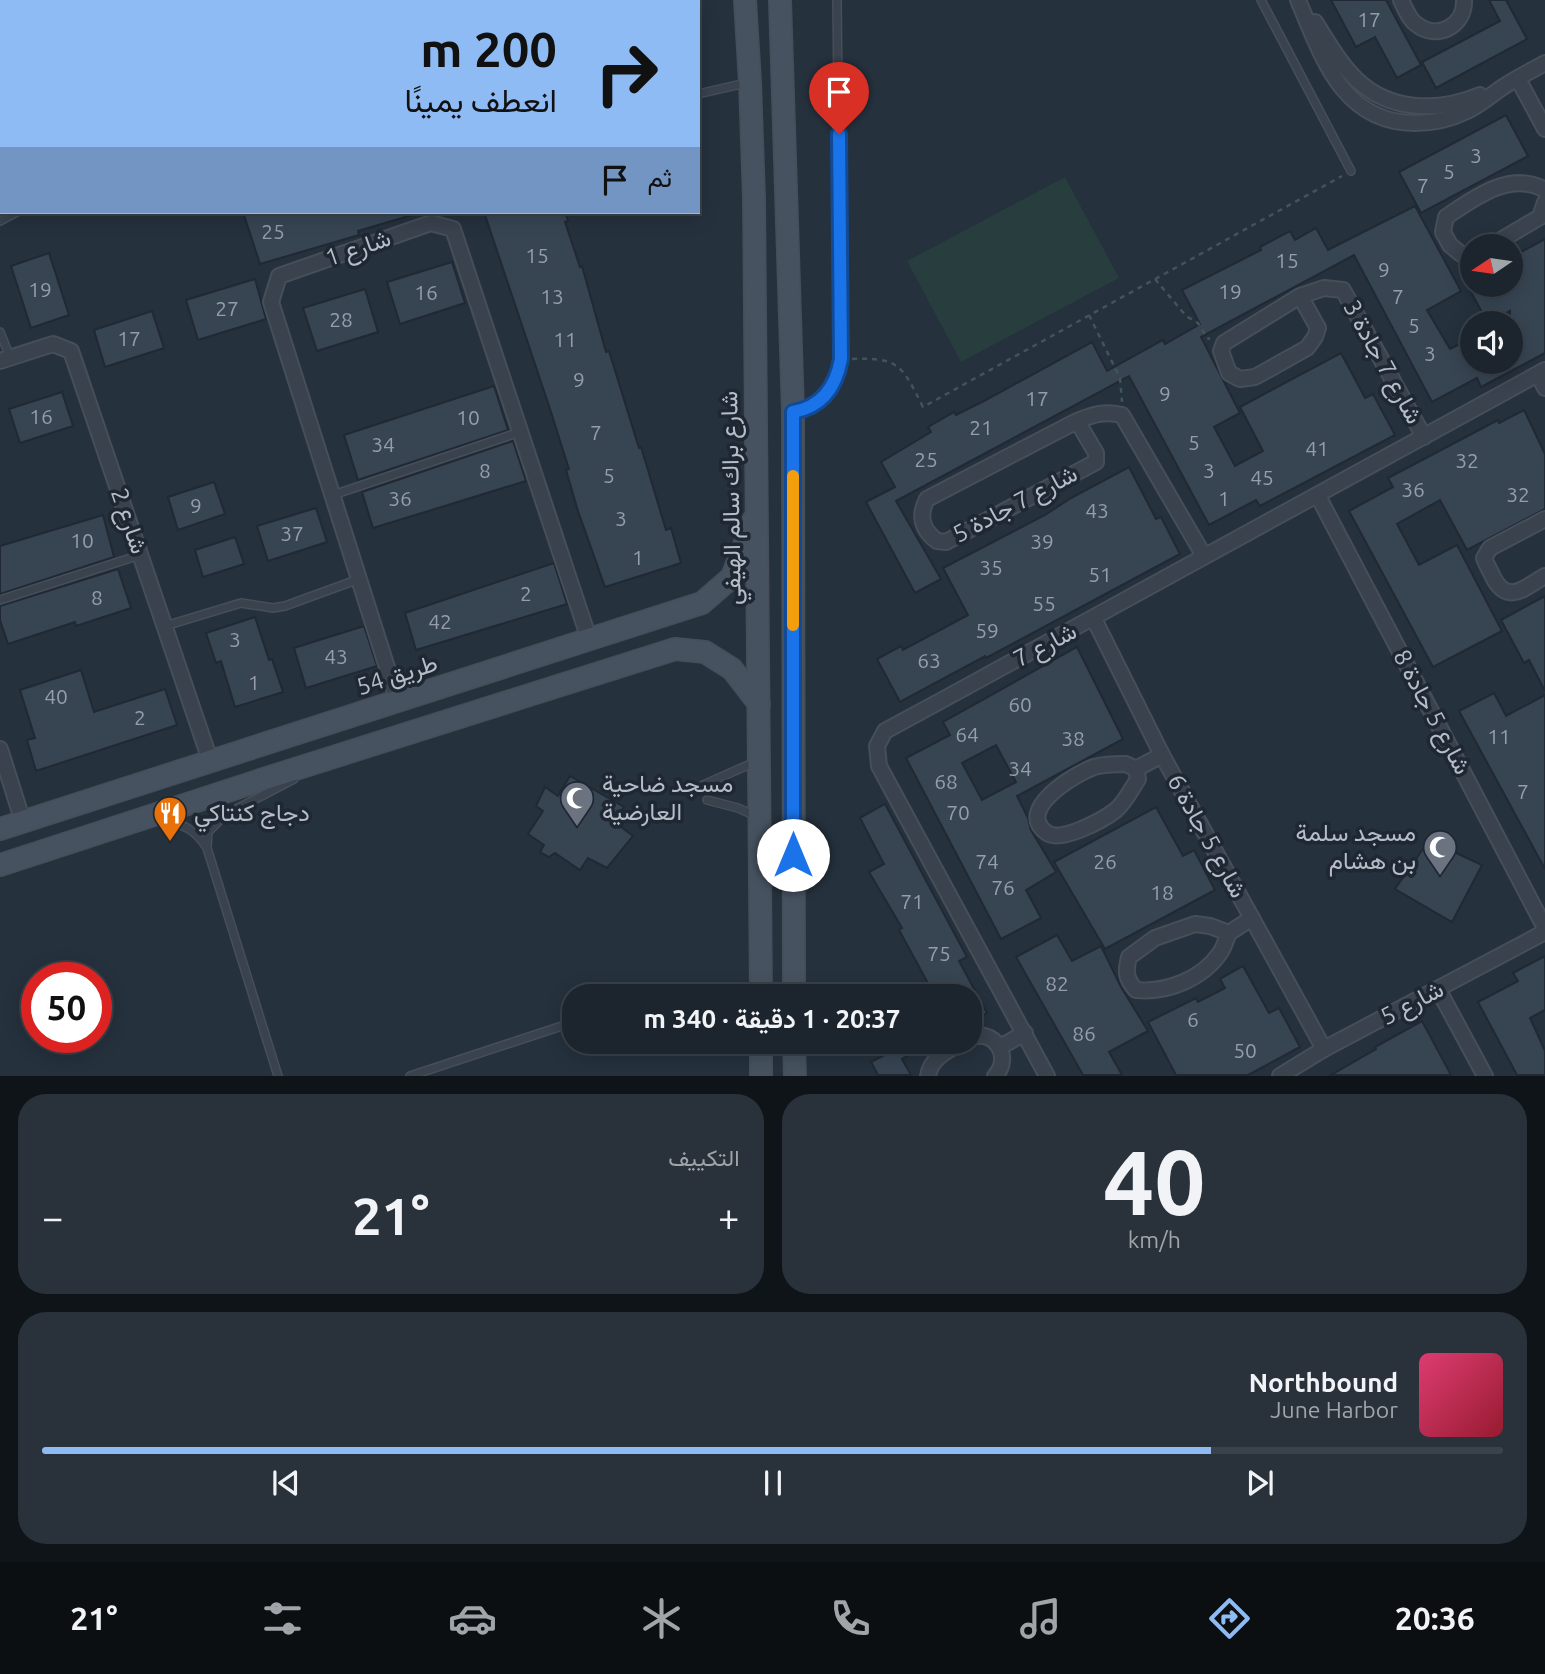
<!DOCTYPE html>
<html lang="ar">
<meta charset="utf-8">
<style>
body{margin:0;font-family:Ubuntu,Vazirmatn,sans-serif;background:#29313a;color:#f1f3f6;direction:rtl;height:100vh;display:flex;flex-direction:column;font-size:26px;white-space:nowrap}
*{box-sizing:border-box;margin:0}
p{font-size:23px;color:#a0a5aa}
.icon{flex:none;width:38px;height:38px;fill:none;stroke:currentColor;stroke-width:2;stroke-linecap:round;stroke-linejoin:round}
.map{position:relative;height:1076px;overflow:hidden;direction:ltr}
.details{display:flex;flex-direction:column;gap:18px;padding:18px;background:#0f1419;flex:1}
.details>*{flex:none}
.banner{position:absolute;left:0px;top:0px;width:700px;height:214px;box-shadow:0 4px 18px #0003,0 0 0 2px #3a424a;direction:rtl;background:#8fbbf4;color:#111;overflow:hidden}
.needle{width:46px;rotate:257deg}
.tools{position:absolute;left:1460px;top:234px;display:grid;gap:14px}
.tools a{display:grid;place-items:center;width:63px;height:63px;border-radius:50%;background:#1c252e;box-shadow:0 4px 18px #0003,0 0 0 2px #3a424a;font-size:35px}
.speed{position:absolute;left:21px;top:962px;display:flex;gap:14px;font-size:35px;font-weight:700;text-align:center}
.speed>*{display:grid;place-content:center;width:91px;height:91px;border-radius:50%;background:#1c252e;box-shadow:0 4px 18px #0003,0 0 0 2px #3a424a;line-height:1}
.speed .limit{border:10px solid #d22;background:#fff;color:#111}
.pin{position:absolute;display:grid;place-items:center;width:60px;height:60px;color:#fff;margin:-72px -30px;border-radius:50% 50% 50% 0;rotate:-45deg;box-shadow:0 0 7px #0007}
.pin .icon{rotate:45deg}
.me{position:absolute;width:77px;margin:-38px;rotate:0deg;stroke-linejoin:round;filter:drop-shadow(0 0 5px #0008)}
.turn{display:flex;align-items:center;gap:24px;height:147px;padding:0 28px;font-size:32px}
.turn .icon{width:91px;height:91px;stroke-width:2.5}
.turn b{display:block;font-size:49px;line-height:60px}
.then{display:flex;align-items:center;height:66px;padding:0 28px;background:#0003;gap:14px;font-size:26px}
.big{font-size:52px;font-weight:600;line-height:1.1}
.details .widget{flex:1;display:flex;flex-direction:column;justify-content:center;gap:10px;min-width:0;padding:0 24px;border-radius:28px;background:#29313a}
.details .dial{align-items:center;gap:0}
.dial b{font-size:91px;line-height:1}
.song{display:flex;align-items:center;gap:21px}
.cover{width:84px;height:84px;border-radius:10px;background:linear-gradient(135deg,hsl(340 70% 55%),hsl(350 70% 35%))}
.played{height:7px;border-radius:4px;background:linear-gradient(90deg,#8fbbf4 80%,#3a424a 80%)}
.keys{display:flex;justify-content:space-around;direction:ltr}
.heat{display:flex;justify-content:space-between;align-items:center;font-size:38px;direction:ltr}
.details .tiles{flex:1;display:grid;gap:18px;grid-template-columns:1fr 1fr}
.widget:last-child{grid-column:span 2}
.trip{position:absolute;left:562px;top:984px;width:420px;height:70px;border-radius:28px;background:#1c252e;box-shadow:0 4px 18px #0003,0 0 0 2px #3a424a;font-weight:600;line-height:70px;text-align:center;direction:rtl}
.tabs{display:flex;height:112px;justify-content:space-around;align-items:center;background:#0b0f12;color:#a0a5aa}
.tabs .icon{width:49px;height:49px}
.tabs .current{color:#8fbbf4}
.tabs b{font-size:32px;color:#f1f3f6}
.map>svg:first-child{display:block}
.green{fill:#273d3e}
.building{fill:#374553;stroke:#202934;stroke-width:2;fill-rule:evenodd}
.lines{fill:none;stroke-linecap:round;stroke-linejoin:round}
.lane-casing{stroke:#454e59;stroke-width:10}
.street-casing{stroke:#454e59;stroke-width:18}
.secondary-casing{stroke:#454e59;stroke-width:24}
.path{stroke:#405656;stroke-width:2.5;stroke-dasharray:5 5;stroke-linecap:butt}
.lane{stroke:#39424d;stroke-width:7}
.street{stroke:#39424d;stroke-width:14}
.secondary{stroke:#475260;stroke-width:21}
.route-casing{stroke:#114b97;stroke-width:18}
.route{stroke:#1a73e8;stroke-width:12}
.slow{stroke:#f59e0b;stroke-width:12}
.labels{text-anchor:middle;stroke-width:7;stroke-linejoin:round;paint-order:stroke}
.number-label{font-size:21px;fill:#949da9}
.street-label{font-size:24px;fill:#b5bdc8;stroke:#1e2732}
.poi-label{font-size:24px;fill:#b5bdc8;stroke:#1e2732;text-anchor:start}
</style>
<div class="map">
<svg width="1545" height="1076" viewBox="0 0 1545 1076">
<rect width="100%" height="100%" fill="#25313d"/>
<path class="green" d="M1065,177L1119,278L961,362L907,261Z"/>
<g class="building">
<path d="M1331,0H1386L1421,65L1397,78L1375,37L1356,47Z"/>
<path d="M1489,0H1506L1527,39L1436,88L1422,62L1500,21Z"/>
<path d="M1506,115L1528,156L1421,213L1399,172Z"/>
<path d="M1415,206L1461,291L1427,310L1450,349L1472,338V362H1510V311L1488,323L1467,285H1510V258L1545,239V353L1481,387L1477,378L1432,402L1354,255L1201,337L1240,413L1214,427L1235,466L1263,451L1240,407L1341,353L1365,398L1373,394L1395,435L1260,506L1256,500L1209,525L1129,376L896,501L941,579L915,593L866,502L895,487L881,462L931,432L928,427L954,412L956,415L984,401L1092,342L1107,371L1163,340L1165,344L1200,324L1182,290L1261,250L1260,247L1290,231L1295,240L1316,228L1328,250Z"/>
<path d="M243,212H411L412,215L358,231L359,235L260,264Z"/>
<path d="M484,212H565L568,221L565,222L580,267L582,266L606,352L609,351L639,448L641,447L666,530L671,528L681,563L605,587L578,511L566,470L569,469L550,409Z"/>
<path d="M49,253L69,315L31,328L11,266Z"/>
<path d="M452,262L465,303L400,324L387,282Z"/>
<path d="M255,279L266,319L198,340L186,300Z"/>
<path d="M365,289L378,332L317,351L303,308Z"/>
<path d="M152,311L164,348L105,367L94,330Z"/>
<path d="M494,386L508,430L358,480L344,435Z"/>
<path d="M62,392L73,426L20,443L9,409Z"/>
<path d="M1524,410L1545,454V509L1467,550L1440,500L1397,524L1419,565L1457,545L1502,631L1433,667L1349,511L1393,487L1388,478L1498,420L1499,423Z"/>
<path d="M513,441L526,481L373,528L362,492Z"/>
<path d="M1129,467L1156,519L1161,517L1180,554L986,658L985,656L900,702L877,659L901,646L903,650L968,615L943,568L1045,515L1071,498Z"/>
<path d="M214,482L225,514L178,530L168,497Z"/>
<path d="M316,508L327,542L268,561L257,526Z"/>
<path d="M103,515L114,557L0,594V546Z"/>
<path d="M235,537L244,564L203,577L195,550Z"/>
<path d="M554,563L567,604L416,650L405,613Z"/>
<path d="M118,569L131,608L76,626L75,622L8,644L0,620V606Z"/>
<path d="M1545,596V691L1529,660L1524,663L1501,620Z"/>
<path d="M255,617L269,660L272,659L283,692L235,707L221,661L216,663L206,633Z"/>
<path d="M364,626L377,666L306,688L294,648Z"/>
<path d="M1077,647L1123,739L1017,796L1028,818L1031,830L1056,872L1026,890L1041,918L1001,939L906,758L950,735L943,722ZM996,745L1016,782L982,800L962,763Z"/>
<path d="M81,670L94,712L165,689L177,725L36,771L27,740L35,738L20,690Z"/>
<path d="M1494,693L1506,716L1545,695V869L1459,711Z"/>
<path d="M570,776L624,807L613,821L633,836L607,868L588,858L580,870L555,853L549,857L540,852L544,845L528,834L543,811L536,806L545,787L558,796Z"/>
<path d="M885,804L967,957L959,961L987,1013L970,1022V996H935L899,930L902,928L869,872L884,864L860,818Z"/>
<path d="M1156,807L1183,856L1194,850L1215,890L1105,949L1054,862Z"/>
<path d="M1423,849L1444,863L1452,851L1482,865L1452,922L1395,889Z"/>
<path d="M1057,935L1072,961L1101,946L1121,987L1148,1031L1109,1052L1122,1075H1083L1016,957Z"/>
<path d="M1545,956V1010L1530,1018L1545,1051V1075H1517L1478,1002L1518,981L1513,973Z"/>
<path d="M1243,966L1269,1013L1279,1008L1300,1047L1248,1075H1176L1148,1022L1196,998L1198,1002L1225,988L1220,979Z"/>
<path d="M1422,1021L1451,1075H1331L1376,1049L1375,1047Z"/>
<path d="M897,1041H935L902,1059L911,1075H878L871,1062L900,1047Z"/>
</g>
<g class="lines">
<defs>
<g id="lane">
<path d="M187,0L189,2"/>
<path d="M1261,0L1351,171"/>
<path d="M0,75L2,74"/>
<path d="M698,94L746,83"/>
<path d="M0,221L17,212"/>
<path d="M0,332L10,357"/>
<path d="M797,412C824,407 836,384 841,359L837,0"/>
<path d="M333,495L520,432"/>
<path d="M0,600L140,555"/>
<path d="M165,626L241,603L273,608L285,606L359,579"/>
<path d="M703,785L755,762"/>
<path d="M707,800L738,808L756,816"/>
<path d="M163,820C183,824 196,830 207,848L278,1076"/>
<path d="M207,847L208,832L225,815L294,779"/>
<path d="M653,996L677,988"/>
<path d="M410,1076L574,1022"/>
</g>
<g id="street">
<path d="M1298,0C1322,56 1342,123 1415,123C1433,123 1451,119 1467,111C1480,105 1491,95 1503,87C1516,78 1531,71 1545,63"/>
<path d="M1401,0C1405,8 1409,19 1416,24C1437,41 1465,26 1464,0"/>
<path d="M1315,22C1328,42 1340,64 1357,80C1391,112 1439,112 1480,95"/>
<path d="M1518,79L1545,129"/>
<path d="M1489,247L1540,217L1545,202"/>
<path d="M1472,254H1461L1450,245L1443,232L1446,217C1474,198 1511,170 1545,190"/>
<path d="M1300,296L1318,328L1315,337L1307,348L1255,377L1240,379L1229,373L1221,351L1224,343L1300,296L1324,288L1343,290L1424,437"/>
<path d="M0,361L53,344L71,351L211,763"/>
<path d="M1538,374L1545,388"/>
<path d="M1077,421L1096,453V462L946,542L937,541C922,530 918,516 927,499L1077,421C1094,414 1105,411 1122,415L1204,556"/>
<path d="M1318,496L1545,928"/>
<path d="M1545,519L1490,548L1484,558C1487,566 1491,572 1494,579C1509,605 1525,587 1545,576"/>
<path d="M1094,619L1162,755L1324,1049"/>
<path d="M398,702L271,302L279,276L431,223L453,229L589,639"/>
<path d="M0,749L23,822"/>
<path d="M1126,764L1136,769L1138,779C1131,790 1125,802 1116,810C1103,820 1061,843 1047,833C1014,810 1075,774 1094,767C1104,764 1115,764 1126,764Z"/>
<path d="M1136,769L1162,755"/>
<path d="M1195,924L1210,926L1229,933C1226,939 1224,948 1220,953C1202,979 1167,993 1136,990C1126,979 1125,972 1129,957L1155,938Z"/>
<path d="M1229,933L1252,918"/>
<path d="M1438,989L1485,1076"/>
<path d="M970,1038C994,1027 1013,1057 995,1076"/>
<path d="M1000,1047L1025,1033"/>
<path d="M928,1076C931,1057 949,1050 964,1041"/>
<path d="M1047,1076L879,766L877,746L885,731C1106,612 1326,491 1545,370"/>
<path d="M1280,1076L1324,1049L1545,932"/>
</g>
<g id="secondary">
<path d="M745,0L750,82L754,198L761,996"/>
<path d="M780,0L793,412L794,996"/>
<path d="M0,829L702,603L732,577L754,519"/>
<path d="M0,865L270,777L675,649L705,652L732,669L759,704"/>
<path d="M761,1041V1076"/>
<path d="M794,1041L795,1076"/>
</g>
</defs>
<use href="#lane" class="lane-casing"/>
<use href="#street" class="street-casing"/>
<use href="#secondary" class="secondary-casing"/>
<g class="path">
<path d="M1155,279L1186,316L1198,323L1207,338L1210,339"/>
<path d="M1089,315L1120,378L1122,402"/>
<path d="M852,359C900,357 902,366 923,407L1342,176"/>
</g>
<use href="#lane" class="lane"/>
<use href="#street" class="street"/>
<use href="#secondary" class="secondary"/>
</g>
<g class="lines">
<defs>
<path id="route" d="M793,855V412C822,407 836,387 841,359L839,134"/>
</defs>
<use href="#route" class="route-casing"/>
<use href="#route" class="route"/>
<path class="slow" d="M793,476V625"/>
</g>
<defs>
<symbol id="mosque-pin" viewBox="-11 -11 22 30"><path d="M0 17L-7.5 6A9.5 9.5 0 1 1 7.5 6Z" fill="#6b7280" stroke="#1e2732"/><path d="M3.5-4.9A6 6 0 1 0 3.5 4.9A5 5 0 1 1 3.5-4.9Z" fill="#fff"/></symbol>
<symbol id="restaurant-pin" viewBox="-11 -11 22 30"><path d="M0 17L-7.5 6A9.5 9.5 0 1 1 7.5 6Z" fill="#e8710a" stroke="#1e2732"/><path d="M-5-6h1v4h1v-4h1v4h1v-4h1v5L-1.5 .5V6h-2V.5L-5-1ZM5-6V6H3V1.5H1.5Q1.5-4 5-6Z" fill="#fff"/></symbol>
</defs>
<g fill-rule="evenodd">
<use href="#mosque-pin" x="558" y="779" width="38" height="52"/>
<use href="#restaurant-pin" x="151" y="794" width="38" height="52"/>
<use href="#mosque-pin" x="1421" y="828" width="38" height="52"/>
</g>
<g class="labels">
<g class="number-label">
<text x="1369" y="27">17</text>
<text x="1476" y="163">3</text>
<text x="1449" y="179">5</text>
<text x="1423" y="193">7</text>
<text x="273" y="239">25</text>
<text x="537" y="263">15</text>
<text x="1287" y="268">15</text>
<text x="1384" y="277">9</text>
<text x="40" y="297">19</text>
<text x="1230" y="299">19</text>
<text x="426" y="300">16</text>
<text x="552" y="304">13</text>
<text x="1398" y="304">7</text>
<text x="227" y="316">27</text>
<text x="341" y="327">28</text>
<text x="1414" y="333">5</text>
<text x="129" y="346">17</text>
<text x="565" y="347">11</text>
<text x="1430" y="361">3</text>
<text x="579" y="387">9</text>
<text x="1165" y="401">9</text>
<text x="1037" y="406">17</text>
<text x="41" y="424">16</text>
<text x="468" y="425">10</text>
<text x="981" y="435">21</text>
<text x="596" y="440">7</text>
<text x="1194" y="450">5</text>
<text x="383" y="452">34</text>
<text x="1317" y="456">41</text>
<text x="926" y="467">25</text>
<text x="1467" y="468">32</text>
<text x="485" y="478">8</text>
<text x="1209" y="478">3</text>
<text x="609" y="483">5</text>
<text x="1262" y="485">45</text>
<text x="1413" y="497">36</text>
<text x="1518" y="502">32</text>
<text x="400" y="506">36</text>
<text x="1224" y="506">1</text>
<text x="196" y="513">9</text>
<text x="1097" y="518">43</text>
<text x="621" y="526">3</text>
<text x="292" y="541">37</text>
<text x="82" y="548">10</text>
<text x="1042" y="549">39</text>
<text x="638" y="565">1</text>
<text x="991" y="575">35</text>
<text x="1100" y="582">51</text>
<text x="526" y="601">2</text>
<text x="97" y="605">8</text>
<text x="1044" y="611">55</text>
<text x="440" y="629">42</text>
<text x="987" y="638">59</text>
<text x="235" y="647">3</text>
<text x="336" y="664">43</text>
<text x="929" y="668">63</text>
<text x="254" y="690">1</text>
<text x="56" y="704">40</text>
<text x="1020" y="712">60</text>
<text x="140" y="725">2</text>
<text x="967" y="742">64</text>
<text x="1499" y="744">11</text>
<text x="1073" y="746">38</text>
<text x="1020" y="776">34</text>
<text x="946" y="789">68</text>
<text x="1523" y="799">7</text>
<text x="958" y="820">70</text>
<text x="987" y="869">74</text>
<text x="1105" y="869">26</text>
<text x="1003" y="895">76</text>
<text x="1162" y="900">18</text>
<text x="912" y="909">71</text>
<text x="939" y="961">75</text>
<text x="1057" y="991">82</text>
<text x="1193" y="1027">6</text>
<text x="1084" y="1041">86</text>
<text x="1245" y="1058">50</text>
</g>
<g class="street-label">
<text transform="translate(358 248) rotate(-19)" y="8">شارع 1</text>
<text transform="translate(1383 362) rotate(61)" y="8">شارع 7 جادة 3</text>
<text transform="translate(731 498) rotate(-91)" y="8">شارع براك سالم الهيفي</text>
<text transform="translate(1015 504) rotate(-28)" y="8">شارع 7 جادة 5</text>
<text transform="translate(129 521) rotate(71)" y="8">شارع 2</text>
<text transform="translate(1045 645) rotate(-28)" y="8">شارع 7</text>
<text transform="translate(397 675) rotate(-18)" y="8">طريق 54</text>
<text transform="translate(1432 712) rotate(62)" y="8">شارع 5 جادة 8</text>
<text transform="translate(1207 836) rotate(61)" y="8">شارع 5 جادة 6</text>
<text transform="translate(1412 1003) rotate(-28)" y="8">شارع 5</text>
</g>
<g class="poi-label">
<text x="602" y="792">مسجد ضاحية<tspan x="602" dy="28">العارضية</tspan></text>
<text x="194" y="821">دجاج كنتاكي</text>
<text x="1416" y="841" text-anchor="end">مسجد سلمة<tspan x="1416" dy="28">بن هشام</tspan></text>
</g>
</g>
</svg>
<div class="tools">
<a><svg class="needle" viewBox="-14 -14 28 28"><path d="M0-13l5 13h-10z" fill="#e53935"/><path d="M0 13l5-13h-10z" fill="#a0a5aa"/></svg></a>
<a><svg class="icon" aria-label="sound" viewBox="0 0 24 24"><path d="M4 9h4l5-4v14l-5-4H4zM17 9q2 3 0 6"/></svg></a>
</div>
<div class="speed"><div class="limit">50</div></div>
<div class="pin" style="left:839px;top:134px;background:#d93025"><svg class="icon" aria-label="arrive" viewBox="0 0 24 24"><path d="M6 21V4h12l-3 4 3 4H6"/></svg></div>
<svg class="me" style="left:793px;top:855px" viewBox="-20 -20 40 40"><circle r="19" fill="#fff"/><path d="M0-13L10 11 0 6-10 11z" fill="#1a73e8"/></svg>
<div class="trip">20:37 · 1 دقيقة · 340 m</div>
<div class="banner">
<div class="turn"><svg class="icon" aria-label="right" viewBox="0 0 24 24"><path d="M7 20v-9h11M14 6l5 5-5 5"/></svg><div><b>200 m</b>انعطف يمينًا</div></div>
<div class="then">ثم<svg class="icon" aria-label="arrive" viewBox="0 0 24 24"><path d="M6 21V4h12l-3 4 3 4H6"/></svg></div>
</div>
</div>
<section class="details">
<div class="tiles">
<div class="widget dial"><b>40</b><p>km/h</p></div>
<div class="widget"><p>التكييف</p>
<div class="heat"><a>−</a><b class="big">21°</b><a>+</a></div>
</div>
<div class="widget">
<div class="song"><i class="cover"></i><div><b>Northbound</b><p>June Harbor</p></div></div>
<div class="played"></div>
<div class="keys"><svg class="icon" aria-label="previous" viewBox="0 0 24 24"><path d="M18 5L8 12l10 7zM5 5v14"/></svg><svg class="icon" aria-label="pause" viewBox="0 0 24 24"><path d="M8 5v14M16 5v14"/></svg><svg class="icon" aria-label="next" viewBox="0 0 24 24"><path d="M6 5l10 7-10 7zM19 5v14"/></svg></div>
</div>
</div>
</section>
<nav class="tabs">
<b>20:36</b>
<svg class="icon current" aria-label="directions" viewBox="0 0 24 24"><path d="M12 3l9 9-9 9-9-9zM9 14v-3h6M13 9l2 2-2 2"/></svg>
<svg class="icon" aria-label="music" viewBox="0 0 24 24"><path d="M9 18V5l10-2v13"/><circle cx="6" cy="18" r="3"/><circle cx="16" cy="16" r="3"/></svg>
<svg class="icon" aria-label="phone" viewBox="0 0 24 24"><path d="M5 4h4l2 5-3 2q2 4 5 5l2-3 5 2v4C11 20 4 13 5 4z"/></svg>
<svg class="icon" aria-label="climate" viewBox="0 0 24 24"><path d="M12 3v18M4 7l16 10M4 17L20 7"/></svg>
<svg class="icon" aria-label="car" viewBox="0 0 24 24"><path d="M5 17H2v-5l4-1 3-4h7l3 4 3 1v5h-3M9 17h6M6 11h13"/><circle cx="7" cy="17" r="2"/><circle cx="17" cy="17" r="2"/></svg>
<svg class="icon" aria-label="filters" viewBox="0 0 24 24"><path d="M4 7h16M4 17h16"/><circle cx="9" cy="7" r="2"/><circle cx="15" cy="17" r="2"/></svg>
<b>21°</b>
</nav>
